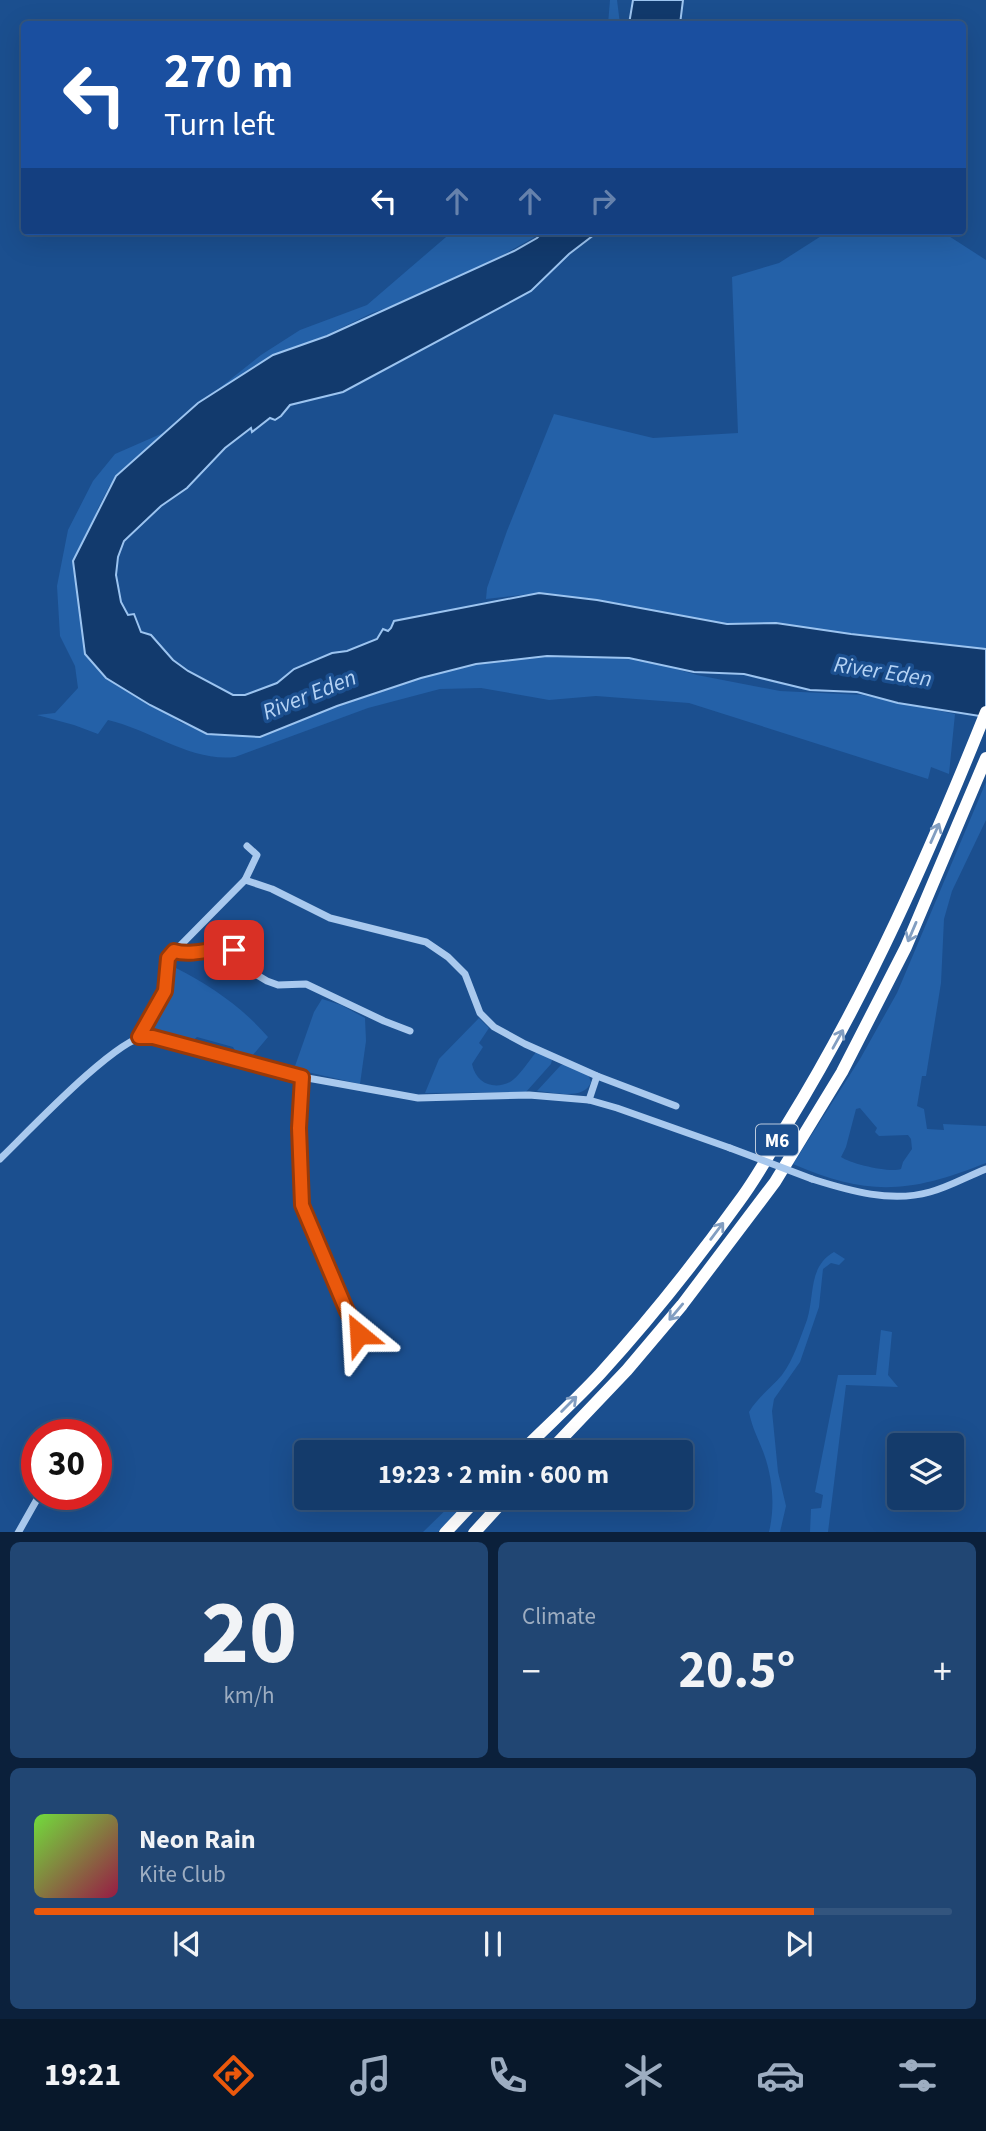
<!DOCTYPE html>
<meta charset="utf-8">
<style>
body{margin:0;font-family:"Source Sans 3",sans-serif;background:#214673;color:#f1f3f6;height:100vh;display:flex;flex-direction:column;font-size:26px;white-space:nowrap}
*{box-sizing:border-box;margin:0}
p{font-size:23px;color:#9dadc1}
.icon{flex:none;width:38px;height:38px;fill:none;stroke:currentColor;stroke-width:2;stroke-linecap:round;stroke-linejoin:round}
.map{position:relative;height:1532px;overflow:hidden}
.drawer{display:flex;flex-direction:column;gap:10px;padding:10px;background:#0b203b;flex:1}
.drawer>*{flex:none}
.guide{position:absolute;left:21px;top:21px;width:945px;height:214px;border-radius:7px;box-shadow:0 7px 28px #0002,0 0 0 2px #33557e;background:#1a4fa0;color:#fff;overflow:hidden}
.fabs{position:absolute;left:887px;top:1433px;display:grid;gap:14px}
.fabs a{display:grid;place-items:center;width:77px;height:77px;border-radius:7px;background:#143b6b;box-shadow:0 7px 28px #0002,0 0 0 2px #33557e;font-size:35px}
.speed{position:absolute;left:21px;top:1419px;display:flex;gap:14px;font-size:35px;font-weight:700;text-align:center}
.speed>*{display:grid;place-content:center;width:91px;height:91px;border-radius:50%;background:#143b6b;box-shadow:0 7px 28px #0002,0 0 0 2px #33557e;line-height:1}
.speed .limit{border:10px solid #d22;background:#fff;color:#111}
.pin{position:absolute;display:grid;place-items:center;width:60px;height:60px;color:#fff;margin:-30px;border-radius:14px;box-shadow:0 4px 10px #0006}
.me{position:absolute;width:77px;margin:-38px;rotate:333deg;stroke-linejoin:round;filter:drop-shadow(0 0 5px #0008)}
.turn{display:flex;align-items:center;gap:24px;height:147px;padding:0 28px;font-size:32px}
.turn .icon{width:91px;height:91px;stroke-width:2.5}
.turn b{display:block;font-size:49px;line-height:60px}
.lanes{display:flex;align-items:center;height:66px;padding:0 28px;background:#0003;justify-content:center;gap:35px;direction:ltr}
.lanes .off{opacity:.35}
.big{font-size:52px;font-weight:700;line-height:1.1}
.drawer .card{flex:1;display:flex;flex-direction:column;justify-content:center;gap:10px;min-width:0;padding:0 24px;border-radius:10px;background:#214673}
.drawer .dial{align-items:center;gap:0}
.dial b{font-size:91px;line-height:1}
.song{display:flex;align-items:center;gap:21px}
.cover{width:84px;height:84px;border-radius:10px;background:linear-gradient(135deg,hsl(100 70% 55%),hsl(340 70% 35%))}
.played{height:7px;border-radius:4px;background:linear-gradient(90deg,#ea580c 85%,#33557e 85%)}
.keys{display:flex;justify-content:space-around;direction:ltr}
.heat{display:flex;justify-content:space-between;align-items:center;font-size:38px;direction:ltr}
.drawer .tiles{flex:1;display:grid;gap:10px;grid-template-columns:1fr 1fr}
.card:last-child{grid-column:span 2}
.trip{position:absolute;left:294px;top:1440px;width:399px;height:70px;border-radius:7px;background:#143b6b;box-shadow:0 7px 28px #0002,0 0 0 2px #33557e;font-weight:700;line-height:70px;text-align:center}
.tabs{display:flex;height:112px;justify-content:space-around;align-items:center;background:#08182b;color:#9dadc1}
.tabs .icon{width:49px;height:49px}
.tabs .selected{color:#ea580c}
.tabs b{font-size:32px;color:#f1f3f6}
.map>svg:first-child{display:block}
.green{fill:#2461a8;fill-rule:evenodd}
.water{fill:#123a6d;stroke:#9cc4f0;stroke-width:2}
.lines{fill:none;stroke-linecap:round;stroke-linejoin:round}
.street{stroke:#a9c9ee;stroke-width:7}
.highway{stroke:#fff;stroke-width:12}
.street-bridge{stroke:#a9c9ee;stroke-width:7}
.oneway{stroke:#829ec1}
.route-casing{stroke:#983908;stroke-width:18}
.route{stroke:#ea580c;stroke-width:12}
.labels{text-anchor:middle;stroke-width:7;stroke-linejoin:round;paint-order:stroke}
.shield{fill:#1b4f8f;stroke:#bbcadd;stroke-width:2}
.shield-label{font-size:19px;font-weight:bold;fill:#fff}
.water-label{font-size:23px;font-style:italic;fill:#b5d3f5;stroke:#1b4f8f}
</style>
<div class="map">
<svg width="986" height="1533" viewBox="0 0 986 1533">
<rect width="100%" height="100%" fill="#1b4f8f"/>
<g class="green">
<path d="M610,0H617L620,24H608Z"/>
<path d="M453,231H541L533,238L446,287L372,313L310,343L156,456L110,485L98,508L82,559L115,676L181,723L223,734L401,678L458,669L504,653L623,654L697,675L780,691L862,695L955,714L949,774L931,767L928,779L689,703L596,696L549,700L481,688L440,689L368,708L235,757C191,762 151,730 108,720L98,734L74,725L37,715L55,713L78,688L75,666L60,636L57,586L68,530L93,481L115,454L163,433L261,355L300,330L367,305Z"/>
<path d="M829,231H941L986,260V649L851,634L776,623L727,624L597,600L539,593L486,599L487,588L507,531L554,414L653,438L738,433L732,277L779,263Z"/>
<path d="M986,782V820L952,891L944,919L941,983L926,1076H922L917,1106L924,1109L927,1129L944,1130L943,1124L986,1126V1163C911,1193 868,1197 793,1164L860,1059L897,993ZM860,1108L877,1128L875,1132L879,1136L908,1135L911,1139L912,1149L903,1162L901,1169C890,1173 851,1164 841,1157L846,1147L856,1109Z"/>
<path d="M176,968C211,986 242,1007 268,1037L252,1056L237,1054L233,1047L197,1037L191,1042L152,1032L150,1024L170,990L173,970Z"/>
<path d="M322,999L341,1005L365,1018L366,1041L360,1084L294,1069L314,1012Z"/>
<path d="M479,1018L489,1028L479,1043L483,1047L472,1064C476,1084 494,1090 510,1082C518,1078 531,1058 537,1051L552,1060L551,1064L526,1092L425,1093L439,1059Z"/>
<path d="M561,1065H568L588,1074L591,1082C584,1101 554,1092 537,1091Z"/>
<path d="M834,1252L845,1259L839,1265L831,1263L823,1269L819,1307L800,1362L774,1399L772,1411L778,1472L786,1506L780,1532H769C775,1507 773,1479 764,1454C759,1440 752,1428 749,1412C758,1397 771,1388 782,1375C794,1359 800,1338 807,1320C815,1294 808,1267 834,1252Z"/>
<path d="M881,1330L892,1332L888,1375L898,1387L846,1385L828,1532H810L811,1509L821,1508L823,1495L815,1492L838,1375H876Z"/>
<path d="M458,1498H472L438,1532L422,1533Z"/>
</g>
<g class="water">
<path d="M633,0H683L680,24H629Z"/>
<path d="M544,231H599L569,254L531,291L343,392L290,405L281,416L275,420L270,418L252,432L251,428L225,448L187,488L161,506L124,541L118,557L116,575L121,602L128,615L134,614L141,632L151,635L173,660L188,671L233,695H245L277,683L294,669L332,653L347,651L377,639L383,629L388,631L391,628L394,621L539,593L597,600L727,624L776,623L851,634L986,649V717L898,703L857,692L810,690L744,674L694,672L629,658L547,656L476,664L421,678L337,706L260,737L207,734L150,705L106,678L85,654L73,561L116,476L198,403L273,355L327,336L514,251L537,238Z"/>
</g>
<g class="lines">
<g class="street">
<path d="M245,880L272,889L330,918L426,942L448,957L465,974L480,1013L494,1027L525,1044L597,1076L676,1106"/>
<path d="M174,951L194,953L221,948L234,950L257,975L267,981L278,985L306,984L384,1021L410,1031"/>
<path d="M140,1037L165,991L168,958L245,880L257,855L247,846"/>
<path d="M302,1077L299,1128L302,1205L346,1309L359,1334"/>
<path d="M589,1100L597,1076"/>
<path d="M0,1159C27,1133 115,1039 146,1036L302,1077L418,1098L529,1095L589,1100L617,1108L730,1148"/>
<path d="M812,1179C850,1191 891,1203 930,1192C949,1187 968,1176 986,1169"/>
<path d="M18,1533L40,1494"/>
</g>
<g class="highway">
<path d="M521,1452C547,1426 575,1401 600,1374C650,1319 697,1260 740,1200C758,1176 772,1149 788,1123C868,993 929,854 986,712"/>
<path d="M549,1452L627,1370L682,1305L775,1182L842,1072L906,947L986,758"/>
<path d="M445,1533L478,1498"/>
<path d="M474,1533L506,1498"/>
</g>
<path class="street-bridge" d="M730,1148L812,1179"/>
</g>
<defs><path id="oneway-shaft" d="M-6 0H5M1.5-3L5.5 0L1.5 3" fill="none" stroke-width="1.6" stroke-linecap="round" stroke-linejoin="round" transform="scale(1.75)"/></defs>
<g class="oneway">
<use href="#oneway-shaft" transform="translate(935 833) rotate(-66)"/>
<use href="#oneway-shaft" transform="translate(912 932) rotate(113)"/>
<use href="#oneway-shaft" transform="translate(838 1039) rotate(-61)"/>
<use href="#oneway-shaft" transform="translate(717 1231) rotate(-53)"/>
<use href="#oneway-shaft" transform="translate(676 1312) rotate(130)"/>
<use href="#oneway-shaft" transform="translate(569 1404) rotate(-45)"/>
</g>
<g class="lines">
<defs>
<path id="route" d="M234,950C214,946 194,957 174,951L168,958L165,991L139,1037H153L302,1077L299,1128L302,1205L346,1309L359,1334"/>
</defs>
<use href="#route" class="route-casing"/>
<use href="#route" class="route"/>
</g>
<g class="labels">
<rect class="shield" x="756" y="1124.5" width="42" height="31" rx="5"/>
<g class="shield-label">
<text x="777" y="1147">M6</text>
</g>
<g class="water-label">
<text transform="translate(883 671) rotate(9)" y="8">River Eden</text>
<text transform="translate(309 694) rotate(-22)" y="8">River Eden</text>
</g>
</g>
</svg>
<div class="fabs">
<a><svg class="icon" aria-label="layers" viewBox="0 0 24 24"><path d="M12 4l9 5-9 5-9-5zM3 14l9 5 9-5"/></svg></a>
</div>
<div class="speed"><div class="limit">30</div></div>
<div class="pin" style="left:234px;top:950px;background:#d93025"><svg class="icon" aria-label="arrive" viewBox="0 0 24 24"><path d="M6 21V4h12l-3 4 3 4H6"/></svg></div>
<svg class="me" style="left:359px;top:1334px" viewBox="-20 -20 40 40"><path d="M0-17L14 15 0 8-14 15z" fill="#ea580c" stroke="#fff" stroke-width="4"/></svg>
<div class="trip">19:23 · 2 min · 600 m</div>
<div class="guide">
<div class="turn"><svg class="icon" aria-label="left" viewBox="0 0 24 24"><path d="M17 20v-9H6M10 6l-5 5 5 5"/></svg><div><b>270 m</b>Turn left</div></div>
<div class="lanes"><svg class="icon" aria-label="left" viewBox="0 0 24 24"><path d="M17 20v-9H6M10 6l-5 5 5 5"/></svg><svg class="icon off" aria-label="ahead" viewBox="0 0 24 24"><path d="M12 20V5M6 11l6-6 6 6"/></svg><svg class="icon off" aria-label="ahead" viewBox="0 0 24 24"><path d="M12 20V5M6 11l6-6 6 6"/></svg><svg class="icon off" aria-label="right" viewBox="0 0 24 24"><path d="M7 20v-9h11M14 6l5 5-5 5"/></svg></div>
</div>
</div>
<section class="drawer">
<div class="tiles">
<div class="card dial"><b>20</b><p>km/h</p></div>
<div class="card"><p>Climate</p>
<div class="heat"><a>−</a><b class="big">20.5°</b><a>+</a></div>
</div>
<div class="card">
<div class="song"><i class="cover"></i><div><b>Neon Rain</b><p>Kite Club</p></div></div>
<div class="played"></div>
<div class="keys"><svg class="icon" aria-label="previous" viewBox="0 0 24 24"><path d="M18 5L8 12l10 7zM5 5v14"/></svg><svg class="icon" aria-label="pause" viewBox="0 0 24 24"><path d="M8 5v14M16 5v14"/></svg><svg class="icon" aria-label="next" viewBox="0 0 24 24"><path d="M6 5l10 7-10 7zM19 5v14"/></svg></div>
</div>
</div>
</section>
<nav class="tabs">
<b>19:21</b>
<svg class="icon selected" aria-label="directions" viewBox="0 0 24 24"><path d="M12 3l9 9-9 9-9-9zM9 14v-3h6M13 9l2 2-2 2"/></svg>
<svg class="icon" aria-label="music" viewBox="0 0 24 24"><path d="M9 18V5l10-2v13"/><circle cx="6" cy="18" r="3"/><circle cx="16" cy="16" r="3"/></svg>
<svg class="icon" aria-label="phone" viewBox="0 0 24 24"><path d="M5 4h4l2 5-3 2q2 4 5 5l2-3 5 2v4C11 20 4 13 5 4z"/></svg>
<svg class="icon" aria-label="climate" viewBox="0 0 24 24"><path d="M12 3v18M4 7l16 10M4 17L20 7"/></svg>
<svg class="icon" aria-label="car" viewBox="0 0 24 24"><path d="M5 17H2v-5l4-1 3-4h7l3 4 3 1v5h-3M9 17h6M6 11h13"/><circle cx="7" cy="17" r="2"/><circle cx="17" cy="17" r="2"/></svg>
<svg class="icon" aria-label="filters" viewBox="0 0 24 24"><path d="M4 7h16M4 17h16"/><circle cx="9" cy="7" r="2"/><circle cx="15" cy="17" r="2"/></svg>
</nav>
